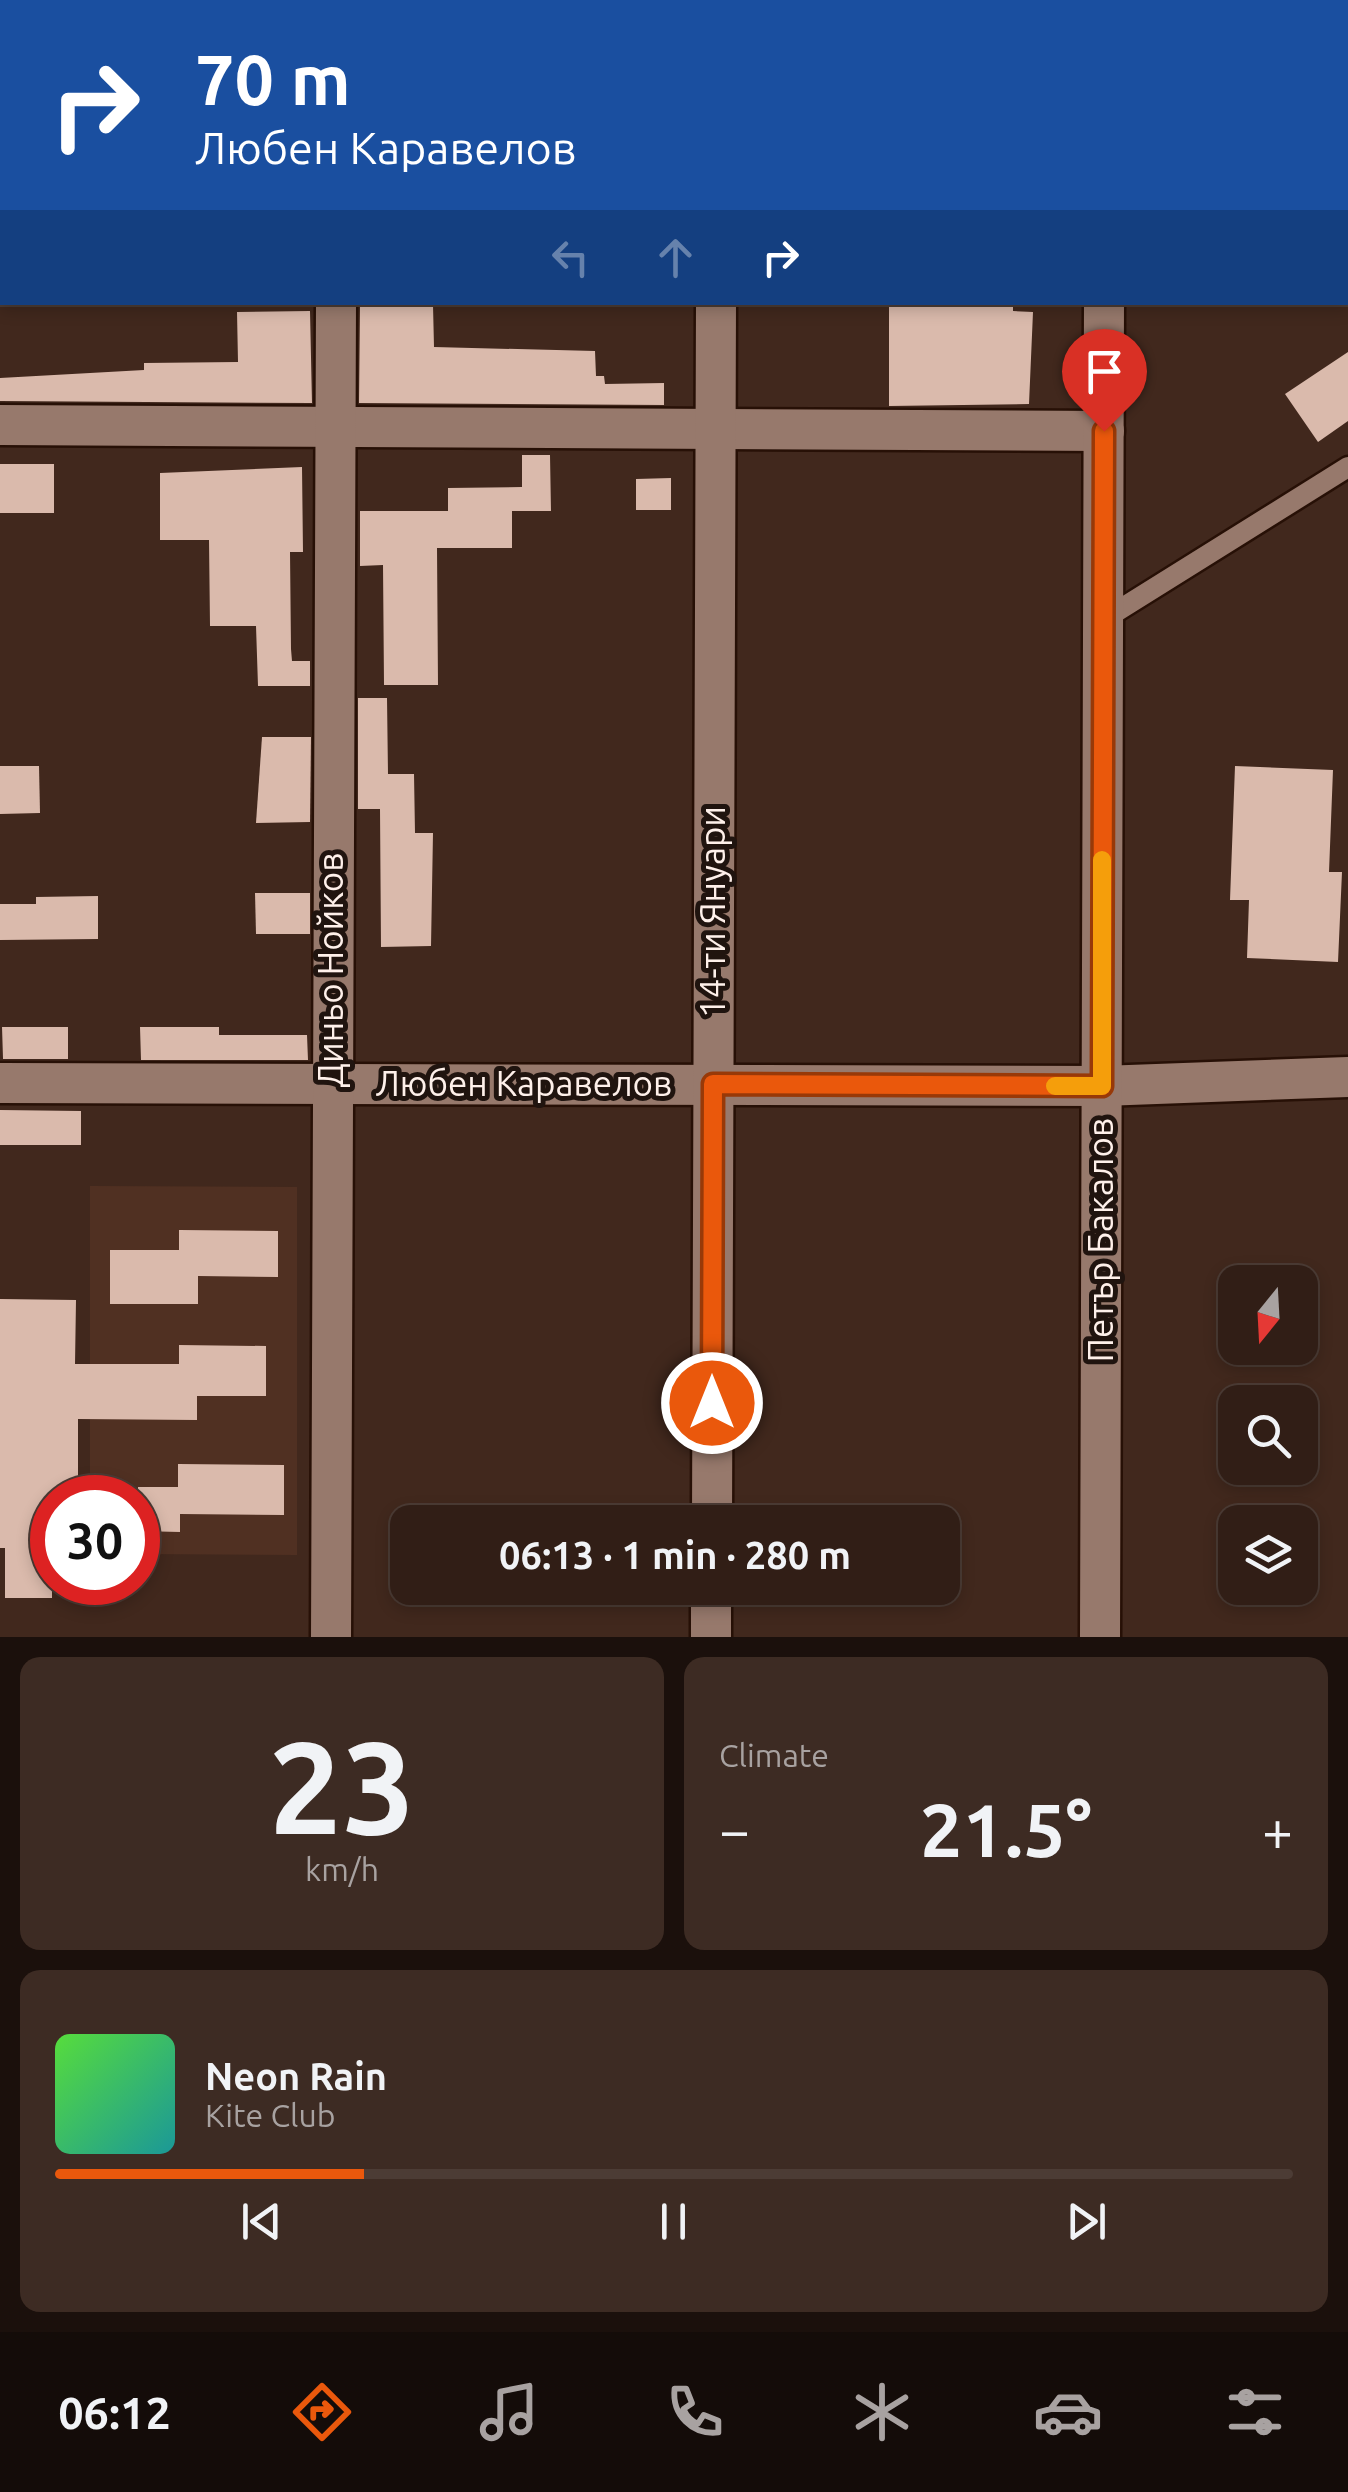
<!DOCTYPE html>
<meta charset="utf-8">
<style>
body{margin:0;font-family:Ubuntu,sans-serif;background:#3d2b23;color:#f1f3f6;height:100vh;display:flex;flex-direction:column;font-size:38px;white-space:nowrap}
*{box-sizing:border-box;margin:0}
p{font-size:32px;color:#a8a2a1}
.icon{flex:none;width:55px;height:55px;fill:none;stroke:currentColor;stroke-width:2;stroke-linecap:round;stroke-linejoin:round}
.map{position:relative;height:1637px;overflow:hidden}
.drawer{display:flex;flex-direction:column;gap:20px;padding:20px;background:#1b100c;flex:1}
.drawer>*{flex:none}
.top-card{position:absolute;left:0px;top:0px;width:1350px;height:305px;box-shadow:0 5px 15px #0003,0 0 0 2px #4c3c35;background:#1a4fa0;color:#fff;overflow:hidden}
.needle{width:65px;rotate:198deg}
.controls{position:absolute;left:1218px;top:1265px;display:grid;gap:20px}
.controls a{display:grid;place-items:center;width:100px;height:100px;border-radius:20px;background:#311e16;box-shadow:0 5px 15px #0003,0 0 0 2px #4c3c35;font-size:50px}
.speed{position:absolute;left:30px;top:1475px;display:flex;gap:20px;font-size:50px;font-weight:700;text-align:center}
.speed>*{display:grid;place-content:center;width:130px;height:130px;border-radius:50%;background:#311e16;box-shadow:0 5px 15px #0003,0 0 0 2px #4c3c35;line-height:1}
.speed .limit{border:15px solid #d22;background:#fff;color:#111}
.pin{position:absolute;display:grid;place-items:center;width:85px;height:85px;color:#fff;margin:-102px -42px;border-radius:50% 50% 50% 0;rotate:-45deg;box-shadow:0 0 10px #0007}
.pin .icon{rotate:45deg}
.me{position:absolute;width:110px;margin:-55px;rotate:0deg;stroke-linejoin:round;filter:drop-shadow(0 0 8px #0008)}
.turn{display:flex;align-items:center;gap:35px;height:210px;padding:0 30px;font-size:45px}
.turn .icon{width:130px;height:130px;stroke-width:2.5}
.turn b{display:block;font-size:70px;line-height:85px}
.lanes{display:flex;align-items:center;height:95px;padding:0 30px;background:#0003;justify-content:center;gap:50px;direction:ltr}
.lanes .off{opacity:.35}
.big{font-size:75px;font-weight:700;line-height:1.1}
.drawer .widget{flex:1;display:flex;flex-direction:column;justify-content:center;gap:15px;min-width:0;padding:0 35px;border-radius:20px;background:#3d2b23}
.drawer .dial{align-items:center;gap:0}
.dial b{font-size:130px;line-height:1}
.song{display:flex;align-items:center;gap:30px}
.cover{width:120px;height:120px;border-radius:15px;background:linear-gradient(135deg,hsl(110 70% 55%),hsl(180 70% 35%))}
.played{height:10px;border-radius:5px;background:linear-gradient(90deg,#ea580c 25%,#4c3c35 25%)}
.keys{display:flex;justify-content:space-around;direction:ltr}
.heat{display:flex;justify-content:space-between;align-items:center;font-size:55px;direction:ltr}
.drawer .tiles{flex:1;display:grid;gap:20px;grid-template-columns:1fr 1fr}
.widget:last-child{grid-column:span 2}
.trip{position:absolute;left:390px;top:1505px;width:570px;height:100px;border-radius:20px;background:#311e16;box-shadow:0 5px 15px #0003,0 0 0 2px #4c3c35;font-weight:700;line-height:100px;text-align:center}
.menu{display:flex;height:160px;justify-content:space-around;align-items:center;background:#140c09;color:#a8a2a1}
.menu .icon{width:70px;height:70px}
.menu .selected{color:#ea580c}
.menu b{font-size:45px;color:#f1f3f6}
.map>svg:first-child{display:block}
.built{fill:#503022}
.building{fill:#dabaac}
.lines{fill:none;stroke-linecap:round;stroke-linejoin:round}
.lane-casing{stroke:#271006;stroke-width:25}
.street-casing{stroke:#271006;stroke-width:45}
.lane{stroke:#97796c;stroke-width:20}
.street{stroke:#97796c;stroke-width:40}
.route-casing{stroke:#983908;stroke-width:25}
.route{stroke:#ea580c;stroke-width:18}
.slow{stroke:#f59e0b;stroke-width:18}
.labels{text-anchor:middle;stroke-width:10;stroke-linejoin:round;paint-order:stroke}
.street-label{font-size:35px;fill:#fef0ea;stroke:#20140f}
</style>
<div class="map">
<svg width="1348" height="1637" viewBox="0 0 1348 1637">
<rect width="100%" height="100%" fill="#41281d"/>
<path class="built" d="M90,1186L297,1187V1555L138,1554V1498L90,1497Z"/>
<g class="building">
<path d="M889,302H1013V311L1033,312L1029,404L889,406Z"/>
<path d="M433,305L434,347L595,351L596,376H604L605,384L664,383V405L359,403L360,306Z"/>
<path d="M310,311L312,403L0,401V378L144,370V363L238,362L237,312Z"/>
<path d="M1348,352V421L1318,442L1285,394Z"/>
<path d="M522,455H550L551,511H512V548H437L438,685H384L383,565L360,566V511H448V488L522,487Z"/>
<rect x="0" y="464" width="54" height="49"/>
<path d="M302,467L303,552H290L291,649L292,661H310V686H258L256,626H210L209,540H160V473Z"/>
<path d="M671,478V510H636V479Z"/>
<path d="M358,698H387L388,774H414L415,833H433L431,946L381,947L380,809H358Z"/>
<path d="M262,737H311L310,822L256,823Z"/>
<path d="M0,766H39L40,813L0,814Z"/>
<path d="M1235,766L1333,770L1329,872H1342L1338,962L1247,958L1249,900H1230Z"/>
<path d="M255,893H310V934H256Z"/>
<path d="M98,896V939L0,940V904H36V897Z"/>
<path d="M2,1027H68V1059H3Z"/>
<path d="M140,1027H219V1035H307L308,1060H141Z"/>
<path d="M0,1110L81,1111V1145H0Z"/>
<path d="M179,1230L278,1231V1277L198,1276V1304H110V1250H179Z"/>
<path d="M0,1299L76,1300L75,1364H179V1345L266,1346V1396H197V1420L78,1419V1498H52V1598H5V1548H0Z"/>
<path d="M178,1464L284,1465V1515L180,1514V1532L138,1531V1487H178Z"/>
</g>
<g class="lines">
<defs>
<g id="lane">
<path d="M1257,0L1259,2"/>
<path d="M1348,143V144"/>
<path d="M1103,620L1348,467"/>
</g>
<g id="street">
<path d="M341,2V0"/>
<path d="M716,2V0"/>
<path d="M1105,2V0"/>
<path d="M0,6H2"/>
<path d="M0,425L1104,431"/>
<path d="M0,1083L1102,1086L1348,1077"/>
<path d="M712,1522L716,302"/>
<path d="M331,1637L336,302"/>
<path d="M711,1637V1588"/>
<path d="M1100,1637L1104,302"/>
</g>
</defs>
<use href="#lane" class="lane-casing"/>
<use href="#street" class="street-casing"/>
<use href="#lane" class="lane"/>
<use href="#street" class="street"/>
</g>
<g class="lines">
<defs>
<path id="route" d="M712,1403L713,1084L1102,1086L1104,431"/>
</defs>
<use href="#route" class="route-casing"/>
<use href="#route" class="route"/>
<path class="slow" d="M1055,1086H1102V860"/>
</g>
<g class="labels">
<g class="street-label">
<text transform="translate(713 912) rotate(-90)" y="12">14-ти Януари</text>
<text transform="translate(331 970) rotate(-90)" y="12">Диньо Нойков</text>
<text x="524" y="1096">Любен Каравелов</text>
<text transform="translate(1101 1240) rotate(-90)" y="12">Петър Бакалов</text>
</g>
</g>
</svg>
<div class="controls">
<a><svg class="needle" viewBox="-14 -14 28 28"><path d="M0-13l5 13h-10z" fill="#e53935"/><path d="M0 13l5-13h-10z" fill="#a8a2a1"/></svg></a>
<a><svg class="icon" aria-label="search" viewBox="0 0 24 24"><circle cx="10" cy="10" r="6"/><path d="M15 15l6 6"/></svg></a>
<a><svg class="icon" aria-label="layers" viewBox="0 0 24 24"><path d="M12 4l9 5-9 5-9-5zM3 14l9 5 9-5"/></svg></a>
</div>
<div class="speed"><div class="limit">30</div></div>
<div class="pin" style="left:1104px;top:431px;background:#d93025"><svg class="icon" aria-label="arrive" viewBox="0 0 24 24"><path d="M6 21V4h12l-3 4 3 4H6"/></svg></div>
<svg class="me" style="left:712px;top:1403px" viewBox="-20 -20 40 40"><circle r="17" fill="#ea580c" stroke="#fff" stroke-width="3"/><path d="M0-11L8 9 0 5-8 9z" fill="#fff"/></svg>
<div class="trip">06:13 · 1 min · 280 m</div>
<div class="top-card">
<div class="turn"><svg class="icon" aria-label="right" viewBox="0 0 24 24"><path d="M7 20v-9h11M14 6l5 5-5 5"/></svg><div><b>70 m</b>Любен Каравелов</div></div>
<div class="lanes"><svg class="icon off" aria-label="left" viewBox="0 0 24 24"><path d="M17 20v-9H6M10 6l-5 5 5 5"/></svg><svg class="icon off" aria-label="ahead" viewBox="0 0 24 24"><path d="M12 20V5M6 11l6-6 6 6"/></svg><svg class="icon" aria-label="right" viewBox="0 0 24 24"><path d="M7 20v-9h11M14 6l5 5-5 5"/></svg></div>
</div>
</div>
<section class="drawer">
<div class="tiles">
<div class="widget dial"><b>23</b><p>km/h</p></div>
<div class="widget"><p>Climate</p>
<div class="heat"><a>−</a><b class="big">21.5°</b><a>+</a></div>
</div>
<div class="widget">
<div class="song"><i class="cover"></i><div><b>Neon Rain</b><p>Kite Club</p></div></div>
<div class="played"></div>
<div class="keys"><svg class="icon" aria-label="previous" viewBox="0 0 24 24"><path d="M18 5L8 12l10 7zM5 5v14"/></svg><svg class="icon" aria-label="pause" viewBox="0 0 24 24"><path d="M8 5v14M16 5v14"/></svg><svg class="icon" aria-label="next" viewBox="0 0 24 24"><path d="M6 5l10 7-10 7zM19 5v14"/></svg></div>
</div>
</div>
</section>
<nav class="menu">
<b>06:12</b>
<svg class="icon selected" aria-label="directions" viewBox="0 0 24 24"><path d="M12 3l9 9-9 9-9-9zM9 14v-3h6M13 9l2 2-2 2"/></svg>
<svg class="icon" aria-label="music" viewBox="0 0 24 24"><path d="M9 18V5l10-2v13"/><circle cx="6" cy="18" r="3"/><circle cx="16" cy="16" r="3"/></svg>
<svg class="icon" aria-label="phone" viewBox="0 0 24 24"><path d="M5 4h4l2 5-3 2q2 4 5 5l2-3 5 2v4C11 20 4 13 5 4z"/></svg>
<svg class="icon" aria-label="climate" viewBox="0 0 24 24"><path d="M12 3v18M4 7l16 10M4 17L20 7"/></svg>
<svg class="icon" aria-label="car" viewBox="0 0 24 24"><path d="M5 17H2v-5l4-1 3-4h7l3 4 3 1v5h-3M9 17h6M6 11h13"/><circle cx="7" cy="17" r="2"/><circle cx="17" cy="17" r="2"/></svg>
<svg class="icon" aria-label="filters" viewBox="0 0 24 24"><path d="M4 7h16M4 17h16"/><circle cx="9" cy="7" r="2"/><circle cx="15" cy="17" r="2"/></svg>
</nav>
